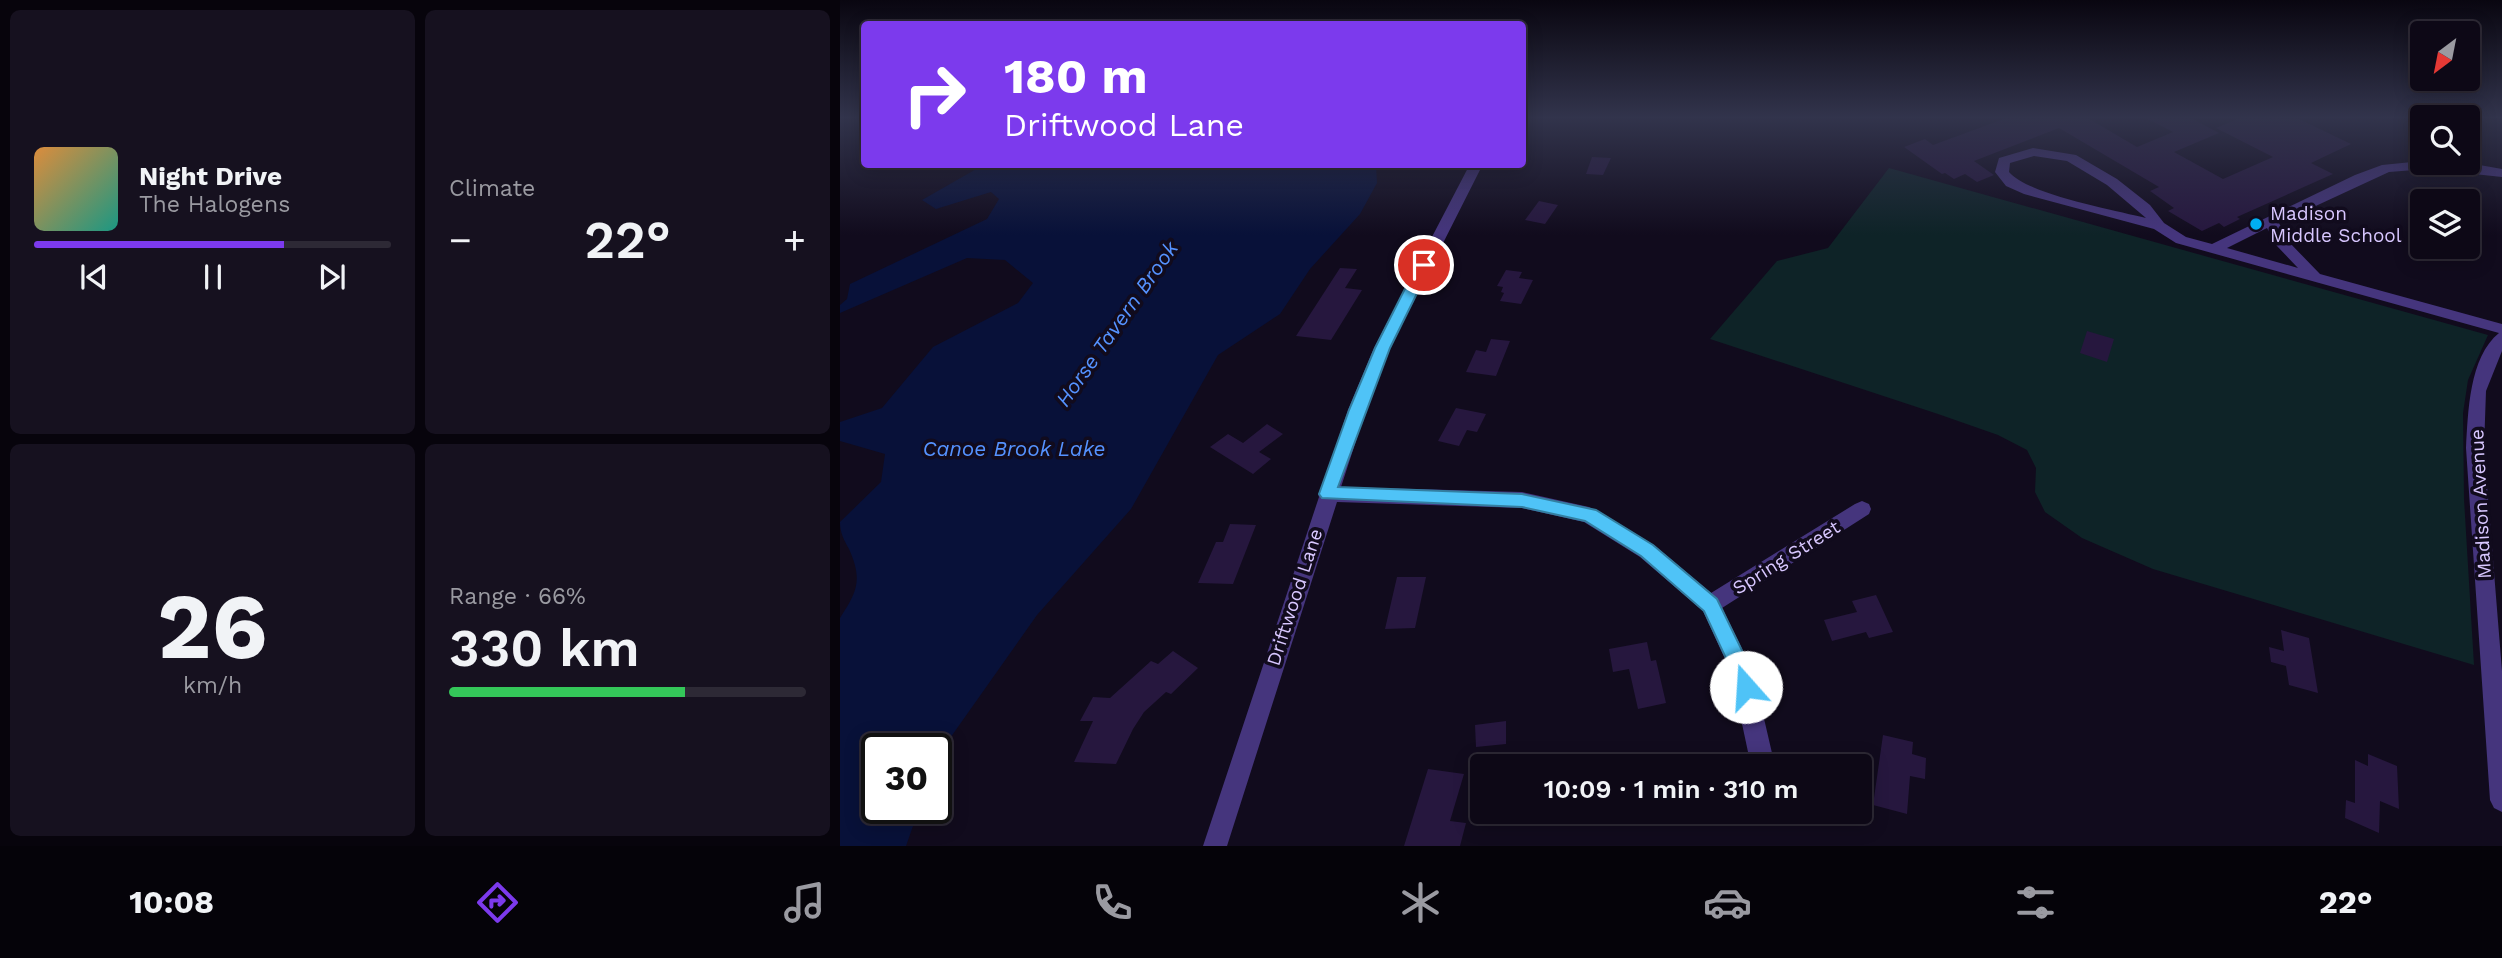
<!DOCTYPE html>
<meta charset="utf-8">
<style>
body{margin:0;font-family:"Work Sans",sans-serif;background:#16111f;color:#f1f3f6;height:100vh;display:flex;flex-direction:column;font-size:26px;white-space:nowrap}
*{box-sizing:border-box;margin:0}
p{font-size:23px;color:#9a9aa1}
.icon{flex:none;width:38px;height:38px;fill:none;stroke:currentColor;stroke-width:2;stroke-linecap:round;stroke-linejoin:round}
.map{position:relative;flex:1;overflow:hidden}
.details{display:flex;flex-direction:column;gap:10px;padding:10px;background:#07040c;width:840px}
.details>*{flex:none}
.top-card{position:absolute;left:21px;top:21px;width:665px;height:147px;border-radius:7px;box-shadow:0 4px 18px #0003,0 0 0 2px #2d2935;background:#7c3aed;color:#fff;overflow:hidden}
.needle{width:46px;rotate:212deg}
.buttons{position:absolute;left:1570px;top:21px;display:grid;gap:14px}
.buttons a{display:grid;place-items:center;width:70px;height:70px;border-radius:7px;background:#0d0816;box-shadow:0 4px 18px #0003,0 0 0 2px #2d2935;font-size:35px}
.speed{position:absolute;left:21px;top:733px;display:flex;gap:14px;font-size:35px;font-weight:700;text-align:center}
.speed>*{display:grid;place-content:center;width:91px;height:91px;border-radius:50%;background:#0d0816;box-shadow:0 4px 18px #0003,0 0 0 2px #2d2935;line-height:1}
.speed .limit{border:4px solid #111;border-radius:10px;background:#fff;color:#111}
.pin{position:absolute;display:grid;place-items:center;width:60px;height:60px;color:#fff;margin:-30px;border:4px solid #fff;border-radius:50%;box-shadow:0 2px 7px #0007}
.me{position:absolute;width:77px;margin:-38px;rotate:341deg;stroke-linejoin:round;filter:drop-shadow(0 0 5px #0008)}
.turn{display:flex;align-items:center;gap:24px;height:147px;padding:0 28px;font-size:32px}
.turn .icon{width:91px;height:91px;stroke-width:2.5}
.turn b{display:block;font-size:49px;line-height:60px}
.big{font-size:52px;font-weight:600;line-height:1.1}
.details .card{flex:1;display:flex;flex-direction:column;justify-content:center;gap:10px;min-width:0;padding:0 24px;border-radius:10px;background:#16111f}
.details .dial{align-items:center;gap:0}
.dial b{font-size:91px;line-height:1}
.song{display:flex;align-items:center;gap:21px}
.cover{width:84px;height:84px;border-radius:10px;background:linear-gradient(135deg,hsl(30 70% 55%),hsl(170 70% 35%))}
.played{height:7px;border-radius:4px;background:linear-gradient(90deg,#7c3aed 70%,#2d2935 70%)}
.keys{display:flex;justify-content:space-around;direction:ltr}
.heat{display:flex;justify-content:space-between;align-items:center;font-size:38px;direction:ltr}
.charge{height:10px;border-radius:5px;background:linear-gradient(90deg,#34c759 66%,#2d2935 0)}
.details .tiles{flex:1;display:grid;gap:10px;grid-template-columns:repeat(2,1fr)}
.trip{position:absolute;left:630px;top:754px;width:402px;height:70px;border-radius:7px;background:#0d0816;box-shadow:0 4px 18px #0003,0 0 0 2px #2d2935;font-weight:600;line-height:70px;text-align:center}
.dock{display:flex;height:112px;justify-content:space-around;align-items:center;background:#050309;color:#9a9aa1}
.dock .icon{width:49px;height:49px}
.dock .active{color:#7c3aed}
.dock b{font-size:32px;color:#f1f3f6}
main{display:flex;flex:1;min-height:0}
.map>svg:first-child{display:block}
.green{fill:#0e2327}
.water{fill:#081139}
.building{fill:#26173e}
.lines{fill:none;stroke-linecap:round;stroke-linejoin:round}
.minor{fill:#45357d;fill-rule:evenodd}
.route{fill:#4fc3f7;stroke:#337fa1;stroke-width:2}
.poi-dot{fill:#00aef2;stroke:#110b1d;stroke-width:2.5}
.labels{text-anchor:middle;stroke-width:7;stroke-linejoin:round;paint-order:stroke}
.poi-label{font-size:19px;fill:#d8c7ff;stroke:#110b1d;text-anchor:start}
.street-label{font-size:19px;fill:#d8c7ff;stroke:#110b1d}
.water-label{font-size:21px;font-style:italic;fill:#5592ff;stroke:#110b1d}
</style>
<main>
<section class="details">
<div class="tiles">
<div class="card">
<div class="song"><i class="cover"></i><div><b>Night Drive</b><p>The Halogens</p></div></div>
<div class="played"></div>
<div class="keys"><svg class="icon" aria-label="previous" viewBox="0 0 24 24"><path d="M18 5L8 12l10 7zM5 5v14"/></svg><svg class="icon" aria-label="pause" viewBox="0 0 24 24"><path d="M8 5v14M16 5v14"/></svg><svg class="icon" aria-label="next" viewBox="0 0 24 24"><path d="M6 5l10 7-10 7zM19 5v14"/></svg></div>
</div>
<div class="card"><p>Climate</p>
<div class="heat"><a>−</a><b class="big">22°</b><a>+</a></div>
</div>
<div class="card dial"><b>26</b><p>km/h</p></div>
<div class="card"><p>Range · 66%</p><b class="big">330 km</b><div class="charge"></div></div>
</div>
</section>
<div class="map">
<svg width="1662" height="846" viewBox="0 0 1662 846">
<rect width="100%" height="100%" fill="#110b1d"/>
<path class="green" d="M1049,168L1648,335L1628,380L1623,413L1624,499L1634,665L1313,569L1242,538L1205,512L1195,492L1196,468L1187,450L1158,435L1098,414L870,339L937,261L988,248Z"/>
<path class="water" d="M145,164L536,165L537,183L520,214L470,269L440,314L378,355L291,509L197,615L96,758V749H37V808L79,809L66,846H0V618C17,592 23,580 9,549C4,540 0,533 0,522L41,482L45,454L0,441V422L42,408L93,347L178,303L193,283L165,260L127,258L0,313V305L7,299L10,284L147,219L159,199L151,192L96,209L82,200Z"/>
<g class="building">
<path d="M1169,117H1246L1297,147L1333,132L1304,117H1349L1379,133L1334,152L1383,179L1433,157L1376,128L1402,117H1455L1511,144L1471,163L1493,174L1397,217L1400,219L1384,227L1379,223L1362,231L1328,211L1334,208L1310,191L1319,187L1219,128L1134,161L1154,175L1137,182L1125,174L1114,179L1105,173L1102,174L1064,147L1085,139L1093,145Z"/>
<path d="M752,157L771,158L763,175L746,174Z"/>
<path d="M699,201L718,205L705,224L685,220Z"/>
<path d="M500,268L517,269L505,288L522,290L491,340L456,336Z"/>
<path d="M666,270L682,272L679,278L693,280L681,304L660,301L664,293L661,292L663,287L657,286Z"/>
<path d="M1247,331L1274,339L1267,362L1240,353Z"/>
<path d="M651,339L670,341L656,376L626,372L636,350L646,352Z"/>
<path d="M616,408L646,414L637,432L627,430L619,446L598,441Z"/>
<path d="M427,424L443,434L419,452L431,459L413,474L370,447L388,434L403,443Z"/>
<path d="M390,524L416,525L393,584L358,583L376,542H383Z"/>
<path d="M557,577H586L575,628L545,629Z"/>
<path d="M1036,595L1053,632L1029,638L1026,632L992,641L984,620L1017,612L1012,601Z"/>
<path d="M1441,630L1469,638L1478,693L1449,685L1446,666L1431,662L1429,647L1444,651Z"/>
<path d="M807,642L811,661L816,660L826,703L798,709L789,669L773,672L769,649Z"/>
<path d="M333,651L358,668L331,694L326,692L304,712L293,729L276,764L234,762L253,721H240L253,697L270,698L311,661L318,664Z"/>
<path d="M666,721V744L636,747L635,725Z"/>
<path d="M1043,735L1073,742L1072,754L1086,758L1085,779L1070,776L1067,814L1033,805Z"/>
<path d="M1528,754L1557,766L1559,809L1540,801L1539,833L1505,818L1506,800L1515,803V760L1528,766Z"/>
<path d="M588,769L624,774L610,821L626,823L620,846H564Z"/>
</g>
<g class="lines">
<g class="minor">
<path d="M1193,148L1236,155L1277,179L1310,205L1324,223L1346,237L1372,244L1515,175L1542,165L1582,161L1634,164L1662,169V177L1587,169L1549,172L1439,223L1448,241L1480,274L1662,324V351L1646,391L1644,448L1662,671V812L1654,808L1650,800L1626,448C1628,413 1629,357 1659,333L1336,243L1314,229L1184,194L1166,186L1155,172L1159,158ZM1194,156L1227,161L1267,185L1306,218C1274,210 1187,194 1169,172L1170,163ZM1427,228L1437,246L1458,268L1387,248Z"/>
<path d="M630,164H643L550,348L526,410L501,487L682,492L749,507L814,545L871,593L1015,504L1022,501L1029,504L1031,509L1029,514L882,608L913,671L935,766H911L891,672L863,611L800,557L744,522L682,508L497,502L387,846H363L479,497L478,494L482,488L508,410L534,348Z"/>
</g>
</g>
<linearGradient id="sky" x2="0" y2="1"><stop stop-color="#090610"/><stop offset="0.5" stop-color="#32344c"/><stop offset="1" stop-color="#32344c" stop-opacity="0"/></linearGradient>
<rect width="1662" height="235" fill="url(#sky)"/>
<path class="route" d="M584,261L591,265L550,348L498,487L682,494L756,510L813,545L877,599L912,671L916,687L913,694L906,697L899,694L892,671L864,611L801,556L745,521L682,507L482,498L479,494L509,410L535,348L577,265Z"/>
<circle class="poi-dot" cx="1416" cy="224" r="7"/>
<g class="labels">
<g class="poi-label">
<text x="1430" y="220">Madison<tspan x="1430" dy="22">Middle School</tspan></text>
</g>
<g class="street-label">
<text transform="translate(1640 504) rotate(-93)" y="7">Madison Avenue</text>
<text transform="translate(946 557) rotate(-32)" y="7">Spring Street</text>
<text transform="translate(454 597) rotate(-72)" y="7">Driftwood Lane</text>
</g>
<g class="water-label">
<text transform="translate(277 324) rotate(-55)" y="7">Horse Tavern Brook</text>
<text x="174" y="456">Canoe Brook Lake</text>
</g>
</g>
</svg>
<div class="buttons">
<a><svg class="needle" viewBox="-14 -14 28 28"><path d="M0-13l5 13h-10z" fill="#e53935"/><path d="M0 13l5-13h-10z" fill="#9a9aa1"/></svg></a>
<a><svg class="icon" aria-label="search" viewBox="0 0 24 24"><circle cx="10" cy="10" r="6"/><path d="M15 15l6 6"/></svg></a>
<a><svg class="icon" aria-label="layers" viewBox="0 0 24 24"><path d="M12 4l9 5-9 5-9-5zM3 14l9 5 9-5"/></svg></a>
</div>
<div class="speed"><div class="limit">30</div></div>
<div class="pin" style="left:584px;top:265px;background:#d93025"><svg class="icon" aria-label="arrive" viewBox="0 0 24 24"><path d="M6 21V4h12l-3 4 3 4H6"/></svg></div>
<svg class="me" style="left:906px;top:687px" viewBox="-20 -20 40 40"><circle r="19" fill="#fff"/><path d="M0-13L10 11 0 6-10 11z" fill="#4fc3f7"/></svg>
<div class="trip">10:09 · 1 min · 310 m</div>
<div class="top-card">
<div class="turn"><svg class="icon" aria-label="right" viewBox="0 0 24 24"><path d="M7 20v-9h11M14 6l5 5-5 5"/></svg><div><b>180 m</b>Driftwood Lane</div></div>
</div>
</div>
</main>
<nav class="dock">
<b>10:08</b>
<svg class="icon active" aria-label="directions" viewBox="0 0 24 24"><path d="M12 3l9 9-9 9-9-9zM9 14v-3h6M13 9l2 2-2 2"/></svg>
<svg class="icon" aria-label="music" viewBox="0 0 24 24"><path d="M9 18V5l10-2v13"/><circle cx="6" cy="18" r="3"/><circle cx="16" cy="16" r="3"/></svg>
<svg class="icon" aria-label="phone" viewBox="0 0 24 24"><path d="M5 4h4l2 5-3 2q2 4 5 5l2-3 5 2v4C11 20 4 13 5 4z"/></svg>
<svg class="icon" aria-label="climate" viewBox="0 0 24 24"><path d="M12 3v18M4 7l16 10M4 17L20 7"/></svg>
<svg class="icon" aria-label="car" viewBox="0 0 24 24"><path d="M5 17H2v-5l4-1 3-4h7l3 4 3 1v5h-3M9 17h6M6 11h13"/><circle cx="7" cy="17" r="2"/><circle cx="17" cy="17" r="2"/></svg>
<svg class="icon" aria-label="filters" viewBox="0 0 24 24"><path d="M4 7h16M4 17h16"/><circle cx="9" cy="7" r="2"/><circle cx="15" cy="17" r="2"/></svg>
<b>22°</b>
</nav>
